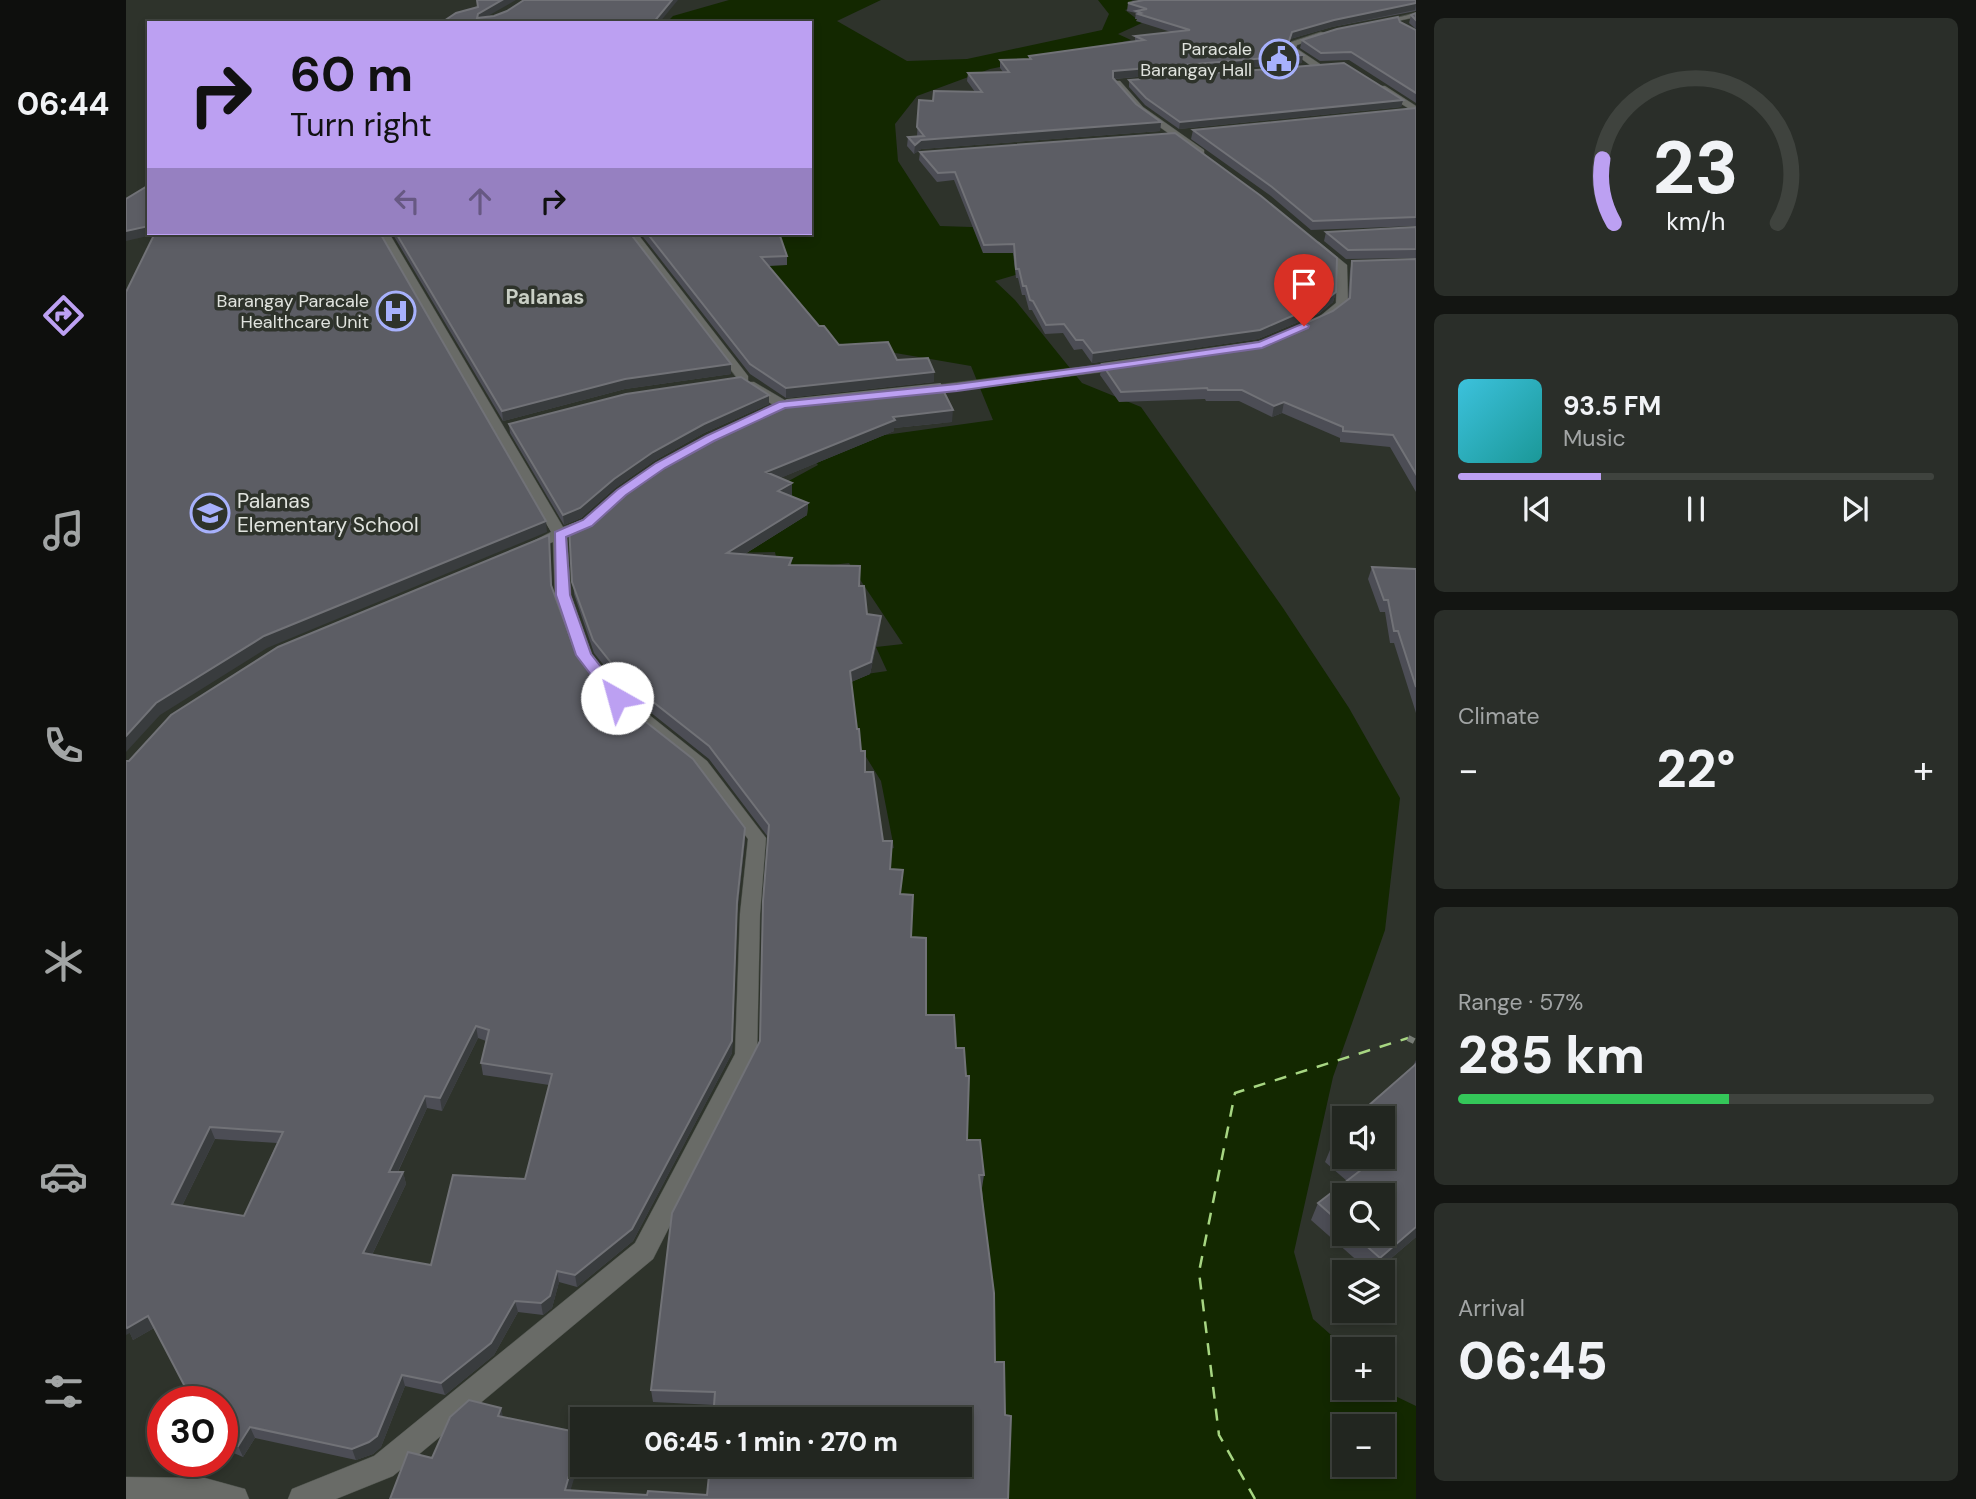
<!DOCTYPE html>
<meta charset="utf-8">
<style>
body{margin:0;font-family:"DM Sans",sans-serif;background:#2a2e29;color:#f1f3f6;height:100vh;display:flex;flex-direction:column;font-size:26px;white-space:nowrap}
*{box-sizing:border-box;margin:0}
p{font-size:23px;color:#a2a5a5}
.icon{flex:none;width:38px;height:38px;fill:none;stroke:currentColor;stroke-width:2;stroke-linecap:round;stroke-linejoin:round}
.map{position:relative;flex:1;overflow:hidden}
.side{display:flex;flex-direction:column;gap:18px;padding:18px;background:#131512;width:560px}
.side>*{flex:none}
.banner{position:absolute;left:21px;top:21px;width:665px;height:214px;border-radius:0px;box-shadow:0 4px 10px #0003,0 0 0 2px #3f433e;background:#bca0f2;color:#111;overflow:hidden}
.fabs{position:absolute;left:1206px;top:1106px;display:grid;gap:14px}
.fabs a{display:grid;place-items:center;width:63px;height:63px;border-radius:0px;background:#222620;box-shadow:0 4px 10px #0003,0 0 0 2px #3f433e;font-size:35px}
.speed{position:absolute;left:21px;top:1386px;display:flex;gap:14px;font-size:35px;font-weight:700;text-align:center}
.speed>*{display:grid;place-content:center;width:91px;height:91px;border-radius:50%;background:#222620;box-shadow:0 4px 10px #0003,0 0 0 2px #3f433e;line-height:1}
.speed .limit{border:10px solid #d22;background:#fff;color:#111}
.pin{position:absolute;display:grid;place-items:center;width:60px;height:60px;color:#fff;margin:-72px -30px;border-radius:50% 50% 50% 0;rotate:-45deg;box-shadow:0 0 7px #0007}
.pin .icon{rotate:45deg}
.me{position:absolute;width:77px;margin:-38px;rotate:322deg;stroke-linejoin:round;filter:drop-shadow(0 0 5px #0008)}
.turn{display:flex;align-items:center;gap:24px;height:147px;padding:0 28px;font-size:32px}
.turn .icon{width:91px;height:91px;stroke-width:2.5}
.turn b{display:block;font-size:49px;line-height:60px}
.lanes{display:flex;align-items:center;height:66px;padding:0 28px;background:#0003;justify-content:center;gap:35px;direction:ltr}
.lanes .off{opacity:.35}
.big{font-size:52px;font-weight:800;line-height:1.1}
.side .tile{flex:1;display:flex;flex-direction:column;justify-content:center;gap:10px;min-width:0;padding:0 24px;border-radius:10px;background:#2a2e29}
.side .dial{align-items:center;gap:0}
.dial svg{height:182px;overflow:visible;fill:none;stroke:#3f433e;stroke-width:7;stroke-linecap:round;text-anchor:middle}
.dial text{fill:#f1f3f6;stroke:none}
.song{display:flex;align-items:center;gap:21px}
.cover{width:84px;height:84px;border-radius:10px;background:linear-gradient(135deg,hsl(190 70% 55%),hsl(180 70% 35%))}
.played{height:7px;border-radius:4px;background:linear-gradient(90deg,#bca0f2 30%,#3f433e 30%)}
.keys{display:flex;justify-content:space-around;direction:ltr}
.heat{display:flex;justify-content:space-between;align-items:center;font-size:38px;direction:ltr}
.charge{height:10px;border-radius:5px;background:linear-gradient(90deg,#34c759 57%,#3f433e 0)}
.trip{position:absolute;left:444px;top:1407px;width:402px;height:70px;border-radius:0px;background:#222620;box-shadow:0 4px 10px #0003,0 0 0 2px #3f433e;font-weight:800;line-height:70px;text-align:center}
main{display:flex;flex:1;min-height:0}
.tab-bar{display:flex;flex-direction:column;width:126px;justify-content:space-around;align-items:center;background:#0e0f0d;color:#a2a5a5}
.tab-bar .icon{width:49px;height:49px}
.tab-bar .on{color:#bca0f2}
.tab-bar b{font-size:32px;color:#f1f3f6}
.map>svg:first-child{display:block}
.water{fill:#132800;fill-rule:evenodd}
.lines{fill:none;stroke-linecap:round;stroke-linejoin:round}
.ferry{stroke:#a7d682;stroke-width:2.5;stroke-dasharray:12 10;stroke-linecap:butt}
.street-casing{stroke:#4a4f48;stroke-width:1}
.path{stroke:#777c75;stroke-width:6;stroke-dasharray:7 7;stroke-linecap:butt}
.street{fill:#696b67;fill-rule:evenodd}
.wall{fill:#4c4d55;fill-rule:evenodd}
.shaded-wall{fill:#393c3e}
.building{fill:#5c5d64;stroke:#717277;stroke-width:2;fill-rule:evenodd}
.route{fill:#bca0f2;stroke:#7a689d;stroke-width:2}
.labels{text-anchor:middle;stroke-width:7;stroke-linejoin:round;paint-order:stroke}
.far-poi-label{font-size:18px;fill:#e0e3de;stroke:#2e332b;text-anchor:end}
.far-quarter-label{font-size:21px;font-weight:bold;fill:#c9cfc5;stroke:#2e332b}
.poi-label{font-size:21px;fill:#e0e3de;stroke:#2e332b;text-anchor:start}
</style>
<main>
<nav class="tab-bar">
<b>06:44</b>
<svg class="icon on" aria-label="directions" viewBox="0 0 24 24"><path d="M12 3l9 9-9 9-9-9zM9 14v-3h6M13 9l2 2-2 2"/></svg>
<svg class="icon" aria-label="music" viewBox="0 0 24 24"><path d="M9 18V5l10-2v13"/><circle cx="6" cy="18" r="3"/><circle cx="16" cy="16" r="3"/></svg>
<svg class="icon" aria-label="phone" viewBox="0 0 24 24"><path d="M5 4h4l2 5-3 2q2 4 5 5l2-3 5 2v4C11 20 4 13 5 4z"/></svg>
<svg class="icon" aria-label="climate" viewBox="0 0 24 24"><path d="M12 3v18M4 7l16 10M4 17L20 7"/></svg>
<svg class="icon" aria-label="car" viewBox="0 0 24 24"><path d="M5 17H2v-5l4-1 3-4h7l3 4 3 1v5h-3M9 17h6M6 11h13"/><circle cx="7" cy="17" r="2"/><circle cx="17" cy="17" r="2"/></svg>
<svg class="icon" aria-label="filters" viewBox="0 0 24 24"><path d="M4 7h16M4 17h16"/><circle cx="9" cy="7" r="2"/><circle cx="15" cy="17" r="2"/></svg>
</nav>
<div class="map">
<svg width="1290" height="1499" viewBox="0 0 1290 1499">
<rect width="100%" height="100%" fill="#2e332b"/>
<path class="water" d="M603,0H755L711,21L781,61L841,59L976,30L983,14L972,0H1005L1014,5L999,10L1016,23L992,34L1005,40L864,69L791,96L769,124L772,161L814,226L877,228L903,271L869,281L889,300L956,383L1015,407L1157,608L1223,708L1274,798L1259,930L1207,1077L1168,1252L1187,1319L1221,1349H1218V1388H1256L1257,1385L1265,1394L1290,1406V1499H868L741,855L768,848L755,781L693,681L761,671L750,647L777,644L723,563L653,571L649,552L528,554L692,465L680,446L867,420L845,366L711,343L611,294L607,233H684V23H540L547,16ZM1218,1426H1256V1465H1218Z"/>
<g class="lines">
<path class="ferry" d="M1129,1499L1093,1435L1073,1272L1109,1093L1282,1038"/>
<defs>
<g id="street">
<path d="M1290,13V17L1249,26L1245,24Z"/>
<path d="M1195,32L1202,34L1171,45L1170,48L1194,64V68H1188L1162,49L1165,42Z"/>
<path d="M988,81H994L1017,107L1078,150V154H1072L1011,111L988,85Z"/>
<path d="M1253,86H1259L1290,106V113L1253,90Z"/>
<path d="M253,233H263L437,527L462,518L469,522L441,536L445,595L466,654L497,694L581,761L640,838L634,914L631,1054L527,1259L267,1476L210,1499H162L166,1489L248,1456L509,1243L609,1054L614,914L622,839L569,769L485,702L450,655L429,595L427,542L401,552L394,548L425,532Z"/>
<path d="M501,233H511L622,376V382H628L662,402V408H652L620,388V382H614Z"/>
<path d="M1193,242L1221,265L1222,304L1199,320L1193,317L1210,303L1211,266L1189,247V243Z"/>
<path d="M996,362L1000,363V369L795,395L789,391L795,387Z"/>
<path d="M0,1477L79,1478L119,1489L123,1499H0Z"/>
</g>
</defs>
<use href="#street" class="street-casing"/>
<path class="path" d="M1282,1038L1290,1042"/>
<use href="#street" class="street"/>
</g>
<g class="wall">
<path d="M1290,0V11L1206,27L1164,39L1163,44L1176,63L988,79L1010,104L1035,122L1034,131L795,149L788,154L781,146L782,137L791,136L793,100L807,101L849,92L841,81L842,73L877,72L874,68V60L903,59V56L1009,42V36L1045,32L1010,21L1011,19H1009L1010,13L1001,11L1002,3Z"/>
<path d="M1290,13V29L1283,23L1285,15Z"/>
<path d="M1274,22L1290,30V103L1223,60L1194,61L1174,48L1176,40Z"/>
<path d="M1003,80L1277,100L1275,107L1053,129L1019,105L1003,87Z"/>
<path d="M1290,108V226L1185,230L1145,196L1065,139L1067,130Z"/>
<path d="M794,152L1210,292L1207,302L1194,313L1132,339L966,363L956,349L948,350L937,333L919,334L906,310H903L899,295H896L892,278H890L887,253H857L828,180L811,182L793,160Z"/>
<path d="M1290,227V258L1220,259L1198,241L1200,232Z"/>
<path d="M266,233H504L605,374L499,389L377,421Z"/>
<path d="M514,233H653L661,256V265L643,266L693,326L713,345L771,360L808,372V382L660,398L624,374Z"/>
<path d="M1290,259V492L1264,447L1214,442V438L1156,413L1146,417L1113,401H1080L1079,399L993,402L974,375L976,364L1139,341L1207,311L1222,299L1224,271L1226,261Z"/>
<path d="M643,395V404L578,433L528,461L489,488L455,518L438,525L384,433L383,424Z"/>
<path d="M826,422L768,428V431L654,478L666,483V495L664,496L682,503L681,515L619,554L666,558L665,565L733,586L741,614L755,616L754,628L744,674L725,682L731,729L739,772L764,869L775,894L785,937L800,1015L830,1048L841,1140L858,1175L856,1188L869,1362L882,1499H264L306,1458L377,1418L455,1433L457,1448L444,1490L521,1495H581L588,1405L527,1402L525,1390L634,1041L642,837L583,759L499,692L468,653L448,594L443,526L467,516L590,432Z"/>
<path d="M423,535L426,587L447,645L482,692L619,828V840L611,914L606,1053L507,1241L451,1287L433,1282L426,1308L417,1315L392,1312L368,1355L319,1395L279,1386L255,1447L247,1454L230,1460L129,1438L117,1457L96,1448V1402L28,1328L7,1340L4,1333L3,761ZM352,1038L360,1041L355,1063L357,1075L423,1085L399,1179L305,1265L246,1255L280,1184L277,1172H272L301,1108L316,1111ZM89,1139L151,1143L118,1216L56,1206Z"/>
<path d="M1246,567L1290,569V713L1268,643H1264L1259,612H1254L1242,579Z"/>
<path d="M1290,1060V1237L1249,1272H1244L1185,1220L1192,1203L1221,1181L1199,1162L1206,1145L1218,1137V1157H1256V1118H1232L1233,1114L1287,1066ZM1218,1195L1256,1234H1218Z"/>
</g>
<g class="shaded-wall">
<path d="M376,0H390L353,21L351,18L352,14Z"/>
<path d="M546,0H552L533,23H527Z"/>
<path d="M1290,3L1289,10L1206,27L1164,39L1161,52L1166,32L1208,20Z"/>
<path d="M1177,55L1176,63L986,79L987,71Z"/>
<path d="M1277,100L1275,107L1053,129L1054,122Z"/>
<path d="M1035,122L1034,131L795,149L788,154L789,145L795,140Z"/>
<path d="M23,226V233H35L0,241V231Z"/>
<path d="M1210,292L1207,302L1194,313L1132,339L966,363L967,353Z"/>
<path d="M605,364V374L499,389L377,421L376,411L499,379Z"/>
<path d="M808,372V382L660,398V388Z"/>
<path d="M643,395V404L578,433L528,461L489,488L455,518L438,525L437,515L527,452L578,424Z"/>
<path d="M1158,402L1156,413L1146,417L1148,406Z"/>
<path d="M827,410L826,422L768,428V431L640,484V472L767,417Z"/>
<path d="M666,483V495L652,503V491Z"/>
<path d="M682,503L681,515L601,565V553Z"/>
<path d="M420,521L421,532L141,648L34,715L0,752V736L30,703L138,636Z"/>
<path d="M755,616L754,628L744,674L723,683L724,671Z"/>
<path d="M619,828V840L611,914L606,1053L507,1241L451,1287L449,1275L611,902Z"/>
<path d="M350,1026L352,1038L316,1111L314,1098Z"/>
<path d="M299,1096L301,1108L266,1184L263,1172Z"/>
<path d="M84,1127L89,1139L51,1216L46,1204Z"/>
<path d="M277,1172L280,1184L241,1265L237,1253Z"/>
<path d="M1290,1227V1237L1249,1272H1247L1254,1258Z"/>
<path d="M431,1271L433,1282L426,1308L417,1315L415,1303Z"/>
<path d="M389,1301L392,1312L368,1355L319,1395L315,1383Z"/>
<path d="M22,1316L28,1328L7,1340L4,1333L0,1335V1326Z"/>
<path d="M276,1375L279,1386L255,1447L247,1454L230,1460L226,1449Z"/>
<path d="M375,1408L378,1421L372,1416Z"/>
<path d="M124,1427L129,1438L117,1457L112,1446Z"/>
<path d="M455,1433L457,1448L442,1499L439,1490Z"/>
</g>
<g class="building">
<path d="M351,0H376L352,14L351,18L368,16L381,11L398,0H546L527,23H315L330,13L352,7Z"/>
<path d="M1018,0H1290V3L1208,20L1166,32L1162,44L1177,55L987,71V78L1010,104L1035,122L795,140L789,145L782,137L798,136L791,127L793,100L807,101L808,91L856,92L842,73L883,72L874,60L905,59L903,56L1018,40L1009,36L1064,30L1012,14L1015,13L1010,11L1021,9L1002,3Z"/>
<path d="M1290,13V20L1285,15Z"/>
<path d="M1272,17L1274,22L1290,30V93L1225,52L1195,53L1176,40L1211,29Z"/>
<path d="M1218,63L1277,100L1054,122L1020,98L1003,80Z"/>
<path d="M1290,108V217L1187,221L1146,187L1067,130Z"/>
<path d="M1049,133L1135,196L1211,258L1210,292L1196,303L1134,330L967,353L957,340H950L938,324L920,325L907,301L904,300L900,286H897L893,269H890L888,244L858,245L829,172L812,173L794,152Z"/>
<path d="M23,185V226L0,231V199Z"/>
<path d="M1290,227V249L1222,250L1200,232Z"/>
<path d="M29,233H254L420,521L138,636L30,703L0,736V292Z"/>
<path d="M270,233H504L605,364L499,379L376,411Z"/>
<path d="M521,233H653L661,256L635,257L693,326H698L713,345L762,342L771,360L802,358L808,372L660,388L624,364Z"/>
<path d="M1290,259V474L1267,435L1217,431V427L1158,402L1148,406L1116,390H1082L1081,388L995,392L976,364L1139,341L1207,311L1224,298L1226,261Z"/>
<path d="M615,377L643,395L578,424L527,452L488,479L454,508L437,515L383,424L500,394Z"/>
<path d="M814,384L827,410L767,417L769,420L640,472L666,483L652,491L682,503L601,553L666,558L663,565L734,566L733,586H738L741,614L755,616L745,662L724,671L731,729H733L735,751H739V772H747L757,841H766L764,869L777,870L774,894L787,895L785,937L800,938V1015H828L830,1048H838L840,1076H843L841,1140H854L858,1175H853L868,1293L869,1362H878L879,1415L885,1416L882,1499H264L282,1452L306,1458L324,1417L343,1400L375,1408L372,1416L455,1433L439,1490L521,1495L522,1491L581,1495L584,1465H835V1419H587L589,1392L525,1390L546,1213L634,1041L637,901L643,825L583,746L498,679L467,640L446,582L443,526L467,516L501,486L540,460L590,432L661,400Z"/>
<path d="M423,535L425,585L447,645L482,692L567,759L619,828L611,902L606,1041L506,1229L449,1275L431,1271L424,1296L415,1303L389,1301L365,1343L315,1383L276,1375L251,1436L243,1442L226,1449L124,1427L112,1446L96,1439V1402H67L22,1316L1,1328L0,1326V761H3L45,715L152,647ZM350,1026L363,1030L355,1063L426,1074L399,1179L327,1175L305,1265L237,1253L277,1172H263L299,1096L314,1098ZM84,1127L157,1132L118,1216L46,1204Z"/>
<path d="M1246,567L1290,569V687L1272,631H1268L1262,600H1258Z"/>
<path d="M1290,1064V1227L1254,1258L1227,1234H1256V1195H1218V1226L1192,1203L1235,1170L1220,1157H1256V1118H1239L1233,1114Z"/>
<path d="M1218,1137V1155L1206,1145Z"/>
</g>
<path class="route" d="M1178,323L1183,326L1182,328L1136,348L831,391L659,408L588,441L539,468L500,495L466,526L440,537L444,595L465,654L496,694L499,698L496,701H485L450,655L430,595L429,532L457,520L491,490L530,463L580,436L653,402L831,384L1006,361L1133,342Z"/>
<defs>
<symbol id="civic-ring" viewBox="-11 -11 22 22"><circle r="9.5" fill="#2e332b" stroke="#a7b1fc" stroke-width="1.5"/><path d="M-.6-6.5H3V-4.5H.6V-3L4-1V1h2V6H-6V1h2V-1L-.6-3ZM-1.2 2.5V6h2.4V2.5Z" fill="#a7b1fc"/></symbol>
<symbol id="hospital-ring" viewBox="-11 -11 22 22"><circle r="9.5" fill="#2e332b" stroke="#a7b1fc" stroke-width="1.5"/><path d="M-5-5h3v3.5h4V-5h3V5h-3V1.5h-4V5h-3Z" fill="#a7b1fc"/></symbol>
<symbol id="school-ring" viewBox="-11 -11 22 22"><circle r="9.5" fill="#2e332b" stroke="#a7b1fc" stroke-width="1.5"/><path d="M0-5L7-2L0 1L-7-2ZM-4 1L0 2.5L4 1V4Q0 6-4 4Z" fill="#a7b1fc"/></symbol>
</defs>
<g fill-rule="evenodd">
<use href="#civic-ring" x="1131" y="37" width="44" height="44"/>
<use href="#hospital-ring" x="248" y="289" width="44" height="44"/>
<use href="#school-ring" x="62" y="491" width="44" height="44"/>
</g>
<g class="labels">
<g class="far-poi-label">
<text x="1126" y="55">Paracale<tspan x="1126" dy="21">Barangay Hall</tspan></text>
<text x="243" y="307">Barangay Paracale<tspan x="243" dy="21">Healthcare Unit</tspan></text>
</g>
<g class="far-quarter-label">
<text x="419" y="304">Palanas</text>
</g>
<g class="poi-label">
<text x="111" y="508">Palanas<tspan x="111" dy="24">Elementary School</tspan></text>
</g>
</g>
</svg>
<div class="fabs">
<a><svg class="icon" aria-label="sound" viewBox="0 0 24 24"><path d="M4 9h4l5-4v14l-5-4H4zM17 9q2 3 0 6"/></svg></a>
<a><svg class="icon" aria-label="search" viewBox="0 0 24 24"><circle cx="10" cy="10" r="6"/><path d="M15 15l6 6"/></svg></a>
<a><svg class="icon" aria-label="layers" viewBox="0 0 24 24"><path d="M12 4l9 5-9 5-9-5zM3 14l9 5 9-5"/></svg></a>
<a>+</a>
<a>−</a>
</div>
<div class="speed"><div class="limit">30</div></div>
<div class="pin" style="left:1178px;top:326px;background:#d93025"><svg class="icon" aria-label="arrive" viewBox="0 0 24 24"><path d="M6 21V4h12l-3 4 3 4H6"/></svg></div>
<svg class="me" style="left:491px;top:698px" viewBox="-20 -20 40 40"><circle r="19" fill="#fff"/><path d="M0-13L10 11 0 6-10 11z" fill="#bca0f2"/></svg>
<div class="trip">06:45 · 1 min · 270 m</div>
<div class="banner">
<div class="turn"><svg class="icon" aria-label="right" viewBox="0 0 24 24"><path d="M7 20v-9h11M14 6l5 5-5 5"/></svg><div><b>60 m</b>Turn right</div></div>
<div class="lanes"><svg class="icon off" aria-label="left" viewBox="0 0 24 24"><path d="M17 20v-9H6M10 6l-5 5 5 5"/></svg><svg class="icon off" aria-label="ahead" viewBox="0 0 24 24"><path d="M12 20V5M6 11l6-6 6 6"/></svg><svg class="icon" aria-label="right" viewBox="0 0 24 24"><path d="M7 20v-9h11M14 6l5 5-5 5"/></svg></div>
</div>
</div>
<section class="side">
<div class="tile dial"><svg viewBox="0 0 100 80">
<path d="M14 69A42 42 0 1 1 86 69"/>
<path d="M14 69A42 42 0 0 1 9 41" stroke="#bca0f2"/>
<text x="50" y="56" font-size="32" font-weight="700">23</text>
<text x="50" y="72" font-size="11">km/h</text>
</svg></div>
<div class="tile">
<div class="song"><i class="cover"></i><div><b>93.5 FM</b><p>Music</p></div></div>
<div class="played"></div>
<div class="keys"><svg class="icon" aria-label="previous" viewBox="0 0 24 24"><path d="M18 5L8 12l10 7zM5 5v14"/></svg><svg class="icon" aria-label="pause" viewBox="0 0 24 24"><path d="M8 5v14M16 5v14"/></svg><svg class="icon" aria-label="next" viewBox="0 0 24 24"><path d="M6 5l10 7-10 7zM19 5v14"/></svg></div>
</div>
<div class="tile"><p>Climate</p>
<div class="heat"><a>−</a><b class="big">22°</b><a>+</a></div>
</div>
<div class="tile"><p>Range · 57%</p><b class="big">285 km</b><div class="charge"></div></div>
<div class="tile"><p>Arrival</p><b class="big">06:45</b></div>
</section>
</main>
